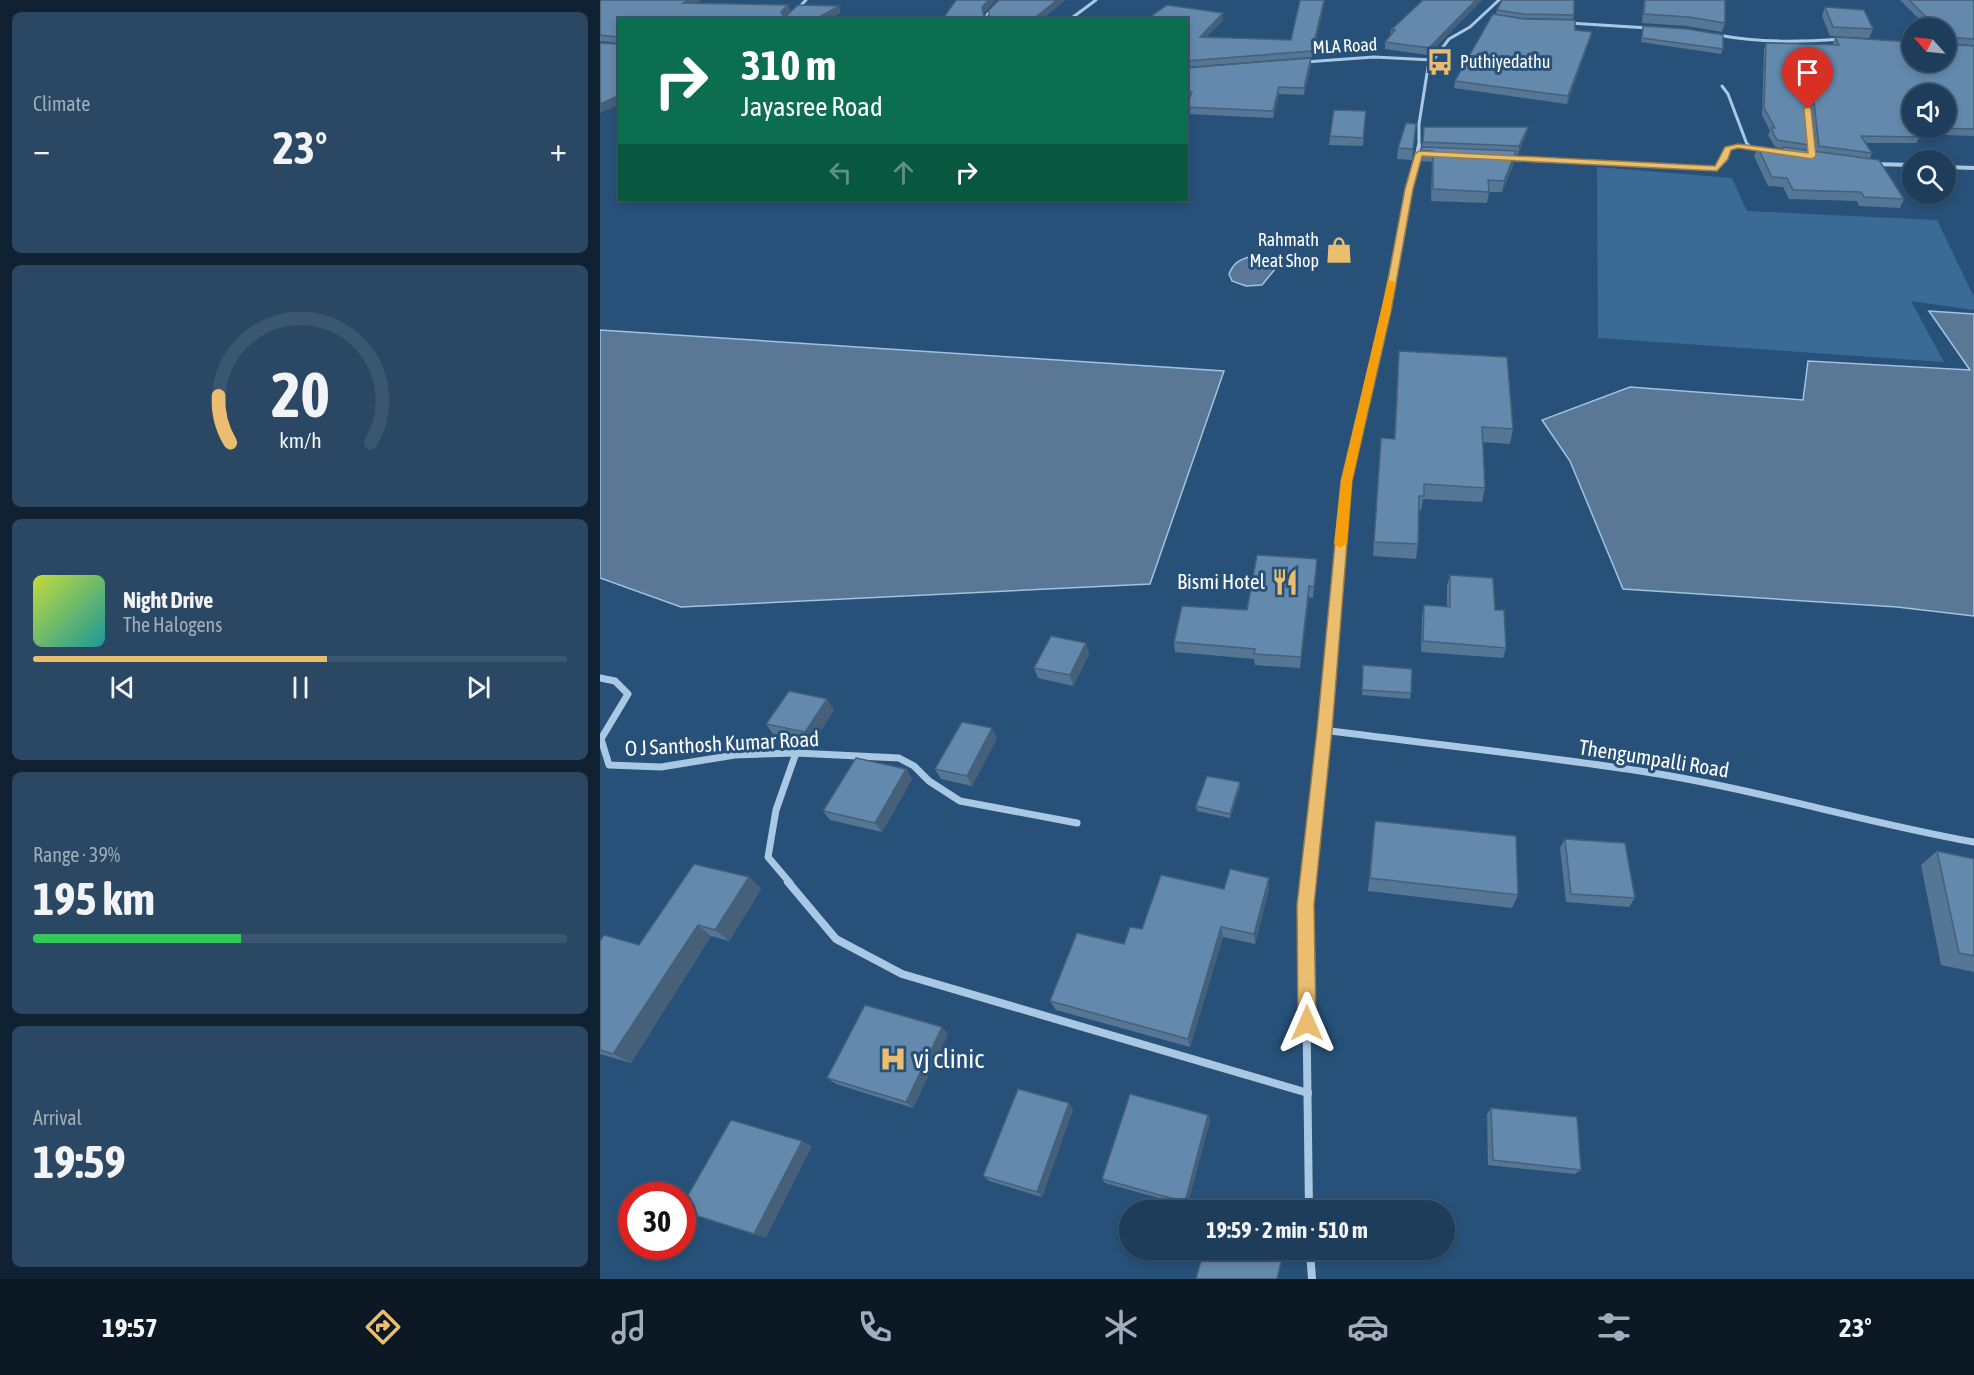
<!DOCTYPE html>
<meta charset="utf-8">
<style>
body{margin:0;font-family:"Asap Condensed",sans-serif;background:#2a4863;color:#f1f3f6;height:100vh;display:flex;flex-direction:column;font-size:22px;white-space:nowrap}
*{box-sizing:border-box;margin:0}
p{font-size:20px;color:#a0aebb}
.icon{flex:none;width:33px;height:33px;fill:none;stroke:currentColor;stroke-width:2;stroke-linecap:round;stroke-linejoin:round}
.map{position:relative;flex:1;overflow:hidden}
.sheet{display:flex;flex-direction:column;gap:12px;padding:12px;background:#102232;width:600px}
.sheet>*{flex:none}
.guide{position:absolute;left:18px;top:18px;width:570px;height:183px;border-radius:0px;box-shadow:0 3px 9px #0003,0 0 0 2px #3b5670;background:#0b6e4f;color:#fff;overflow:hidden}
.needle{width:39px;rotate:297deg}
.controls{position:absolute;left:1302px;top:18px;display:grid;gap:12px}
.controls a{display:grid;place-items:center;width:54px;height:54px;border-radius:50%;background:#1d3d5a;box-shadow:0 3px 9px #0003,0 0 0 2px #3b5670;font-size:30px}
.speed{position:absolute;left:18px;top:1182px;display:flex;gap:12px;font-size:30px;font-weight:700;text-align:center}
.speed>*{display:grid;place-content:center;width:78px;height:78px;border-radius:50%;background:#1d3d5a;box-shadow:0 3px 9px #0003,0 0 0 2px #3b5670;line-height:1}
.speed .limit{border:9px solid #d22;background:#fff;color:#111}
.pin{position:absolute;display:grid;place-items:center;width:51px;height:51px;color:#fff;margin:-62px -26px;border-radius:50% 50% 50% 0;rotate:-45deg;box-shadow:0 0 6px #0007}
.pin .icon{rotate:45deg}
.me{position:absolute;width:66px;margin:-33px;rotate:0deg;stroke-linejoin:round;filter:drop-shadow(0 0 4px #0008)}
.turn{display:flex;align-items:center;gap:21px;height:126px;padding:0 24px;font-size:27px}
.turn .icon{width:78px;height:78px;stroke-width:2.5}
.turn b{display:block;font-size:42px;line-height:51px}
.lanes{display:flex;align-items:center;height:57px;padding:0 24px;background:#0003;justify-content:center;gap:30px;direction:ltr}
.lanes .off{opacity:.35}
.big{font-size:45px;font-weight:700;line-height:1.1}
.sheet .card{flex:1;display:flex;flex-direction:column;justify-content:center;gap:9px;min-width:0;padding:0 21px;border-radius:9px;background:#2a4863}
.sheet .dial{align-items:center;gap:0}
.dial svg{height:156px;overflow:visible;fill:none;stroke:#3b5670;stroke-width:7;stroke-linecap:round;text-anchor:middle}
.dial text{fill:#f1f3f6;stroke:none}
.song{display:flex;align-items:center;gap:18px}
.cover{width:72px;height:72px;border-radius:9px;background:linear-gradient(135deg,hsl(70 70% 55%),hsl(180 70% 35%))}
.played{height:6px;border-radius:3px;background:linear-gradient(90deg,#ebbe6f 55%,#3b5670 55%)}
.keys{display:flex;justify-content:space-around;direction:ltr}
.heat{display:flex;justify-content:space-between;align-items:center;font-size:33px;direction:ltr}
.charge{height:9px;border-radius:4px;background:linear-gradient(90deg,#34c759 39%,#3b5670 0)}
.trip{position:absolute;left:519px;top:1200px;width:336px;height:60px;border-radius:30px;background:#1d3d5a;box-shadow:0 3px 9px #0003,0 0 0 2px #3b5670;font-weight:700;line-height:60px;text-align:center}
.tab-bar{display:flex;height:96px;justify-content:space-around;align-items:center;background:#0c1824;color:#a0aebb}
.tab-bar .icon{width:42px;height:42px}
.tab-bar .on{color:#ebbe6f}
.tab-bar b{font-size:27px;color:#f1f3f6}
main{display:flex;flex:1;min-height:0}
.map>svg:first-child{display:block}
.green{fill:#3a6a96}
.water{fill:#5a7895;stroke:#9ec3e3;stroke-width:1.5}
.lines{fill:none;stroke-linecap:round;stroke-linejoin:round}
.minor-far4{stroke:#a9c8e3;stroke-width:3}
.minor-far3{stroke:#a9c8e3;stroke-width:4}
.minor-far2{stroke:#a9c8e3;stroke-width:5}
.minor-far1{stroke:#a9c8e3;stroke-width:7}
.minor{stroke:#a9c8e3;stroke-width:8}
.wall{fill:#557694;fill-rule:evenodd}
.shaded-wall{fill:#456078}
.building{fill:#6389ac;stroke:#456078;stroke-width:1.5}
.route{fill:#ebbe6f;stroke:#997c48;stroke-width:1.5}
.slow{fill:#f59e0b}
.labels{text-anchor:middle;stroke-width:6;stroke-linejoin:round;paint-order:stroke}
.far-street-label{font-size:18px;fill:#fff;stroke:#275178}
.far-poi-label{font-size:18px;fill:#fff;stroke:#275178;text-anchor:start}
.poi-label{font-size:21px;fill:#fff;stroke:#275178;text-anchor:end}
.street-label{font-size:21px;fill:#fff;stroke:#275178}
.near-poi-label{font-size:26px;fill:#fff;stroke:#275178;text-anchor:start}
</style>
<main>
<section class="sheet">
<div class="card"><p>Climate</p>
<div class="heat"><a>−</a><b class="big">23°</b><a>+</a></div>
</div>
<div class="card dial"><svg viewBox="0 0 100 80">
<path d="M14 69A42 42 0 1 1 86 69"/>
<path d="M14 69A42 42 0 0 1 8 45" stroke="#ebbe6f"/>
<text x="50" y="56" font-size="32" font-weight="700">20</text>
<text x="50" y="72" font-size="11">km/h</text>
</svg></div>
<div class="card">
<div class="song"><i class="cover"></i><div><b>Night Drive</b><p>The Halogens</p></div></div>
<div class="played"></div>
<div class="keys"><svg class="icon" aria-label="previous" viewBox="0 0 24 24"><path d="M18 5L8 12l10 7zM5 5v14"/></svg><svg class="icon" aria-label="pause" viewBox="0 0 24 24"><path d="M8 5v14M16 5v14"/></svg><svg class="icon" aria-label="next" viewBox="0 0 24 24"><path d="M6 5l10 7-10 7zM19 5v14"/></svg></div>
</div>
<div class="card"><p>Range · 39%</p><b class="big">195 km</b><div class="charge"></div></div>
<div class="card"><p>Arrival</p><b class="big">19:59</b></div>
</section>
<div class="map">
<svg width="1374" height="1279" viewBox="0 0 1374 1279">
<rect width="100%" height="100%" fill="#275178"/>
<path class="green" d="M997,167L1132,178L1147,211L1337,220L1374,297V310L1311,301L1344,362L998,338Z"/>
<g class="water">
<path d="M653,256L680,263L662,285L646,286L632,281L629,274C634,262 640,259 653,256Z"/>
<path d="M1329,311L1374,314V616L1297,607L1023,589L970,461L942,420L1030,387L1203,400L1208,361L1370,370Z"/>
<path d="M0,330L624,371L550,584L81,607L0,578Z"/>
</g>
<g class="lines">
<g class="minor-far4">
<path d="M187,20L206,0"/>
<path d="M387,20V15L401,0"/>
<path d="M469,20L496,0"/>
<path d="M969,23L1048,28"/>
<path d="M1118,35C1160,43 1200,42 1242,39"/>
<path d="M705,62L774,57L833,60"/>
<path d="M1122,86L1128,94L1148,147"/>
<path d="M1208,109L1211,147"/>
<path d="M819,147V124L828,67L849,39L870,27L899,0"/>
<path d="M1136,147H1143"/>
</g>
<g class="minor-far3">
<path d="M1148,145L1149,148"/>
<path d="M1211,145L1212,156"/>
<path d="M909,159L1117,168L1126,157L1128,149L1138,146L1165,149"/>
<path d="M1273,164L1312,165"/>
<path d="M1346,167L1374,168"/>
<path d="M781,334L819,145"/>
</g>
<path class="minor-far2" d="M738,574L746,481L781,332"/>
<g class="minor-far1">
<path d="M0,678L15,681L28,694L1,739L9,765L61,767L135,755L196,753L299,758L314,766L329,781L360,801L477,823"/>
<path d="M724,730C829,744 935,755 1040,771C1153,788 1262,822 1374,842"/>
<path d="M190,883L168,857L176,810L196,753"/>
<path d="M707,883L738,573"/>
</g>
<g class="minor">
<path d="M188,882L236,939L302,974L708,1093"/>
<path d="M708,882L705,905L709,1210"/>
<path d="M710,1250L712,1279"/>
</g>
</g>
<g class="wall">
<path d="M0,0H100L95,3L188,5L190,11L185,17L241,12L227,20H20V104L17,44L18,43L0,41Z"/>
<path d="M725,0L712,57L586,67V20H623L606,37L691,40Z"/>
<path d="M823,0H882L828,55L785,49V42L790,36L791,30Z"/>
<path d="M1044,0H1125V23L1122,32L1086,26L1042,23Z"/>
<path d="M1300,0H1374V45L1346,44V28H1328Z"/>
<path d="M1225,7L1273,29L1269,38L1230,36L1222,16Z"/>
<path d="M897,10L974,15L973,19L923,18L896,14Z"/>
<path d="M1043,26L1123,49L1121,54L1041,42Z"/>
<path d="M975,30L992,32L990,39L967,104L854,88L855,81Z"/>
<path d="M1235,37L1374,46V136L1317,134L1320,137L1316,143H1265L1272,153L1270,158L1304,199L1300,208L1259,206L1257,201L1189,199L1183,187L1168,186L1154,156L1158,148L1182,149V148L1175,147L1168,135L1170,131L1162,115L1164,49L1166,43L1233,45V43ZM1346,94V128H1312ZM1208,105L1212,109L1216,152L1208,151L1210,145L1207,106Z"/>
<path d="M711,65L704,95L679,94L673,118L586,114V106L589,98H586V68Z"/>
<path d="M766,111L763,146L729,145L730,136Z"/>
<path d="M816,124L812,160L797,159L798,148Z"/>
<path d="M824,127H928L926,135L918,154H916L914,163L902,192H889L887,203L831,201L832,162L820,161L822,147Z"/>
<path d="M799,351L913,429L910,444L883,442L885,488L882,502L823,499L821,510H818V544L816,559L773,556L781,438L794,439Z"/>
<path d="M717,559L713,598L709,597L700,668L655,665L654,659L575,652L574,642L647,610Z"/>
<path d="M850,575L895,610L906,648L903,658L821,652L822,616L824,605L847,606V586Z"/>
<path d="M486,643L489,654L473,686L438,678L434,668Z"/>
<path d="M763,665L811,693L810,699L762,695Z"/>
<path d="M234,710L213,743L173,734L166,724Z"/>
<path d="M397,738L372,786L341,779L335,769Z"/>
<path d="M306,769L312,779L282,832L230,820L223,811Z"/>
<path d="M640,782V787L630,818L597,811L596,806Z"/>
<path d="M775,821L918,895L912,908L768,891L773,835Z"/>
<path d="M965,839L1035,898L1029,907L966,902L960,848Z"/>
<path d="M1337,851L1374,859V972L1341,965L1321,865Z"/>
<path d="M149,877L161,889L129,941L111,936L31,1063L0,1054V941L39,945Z"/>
<path d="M624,889H669L655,944L623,937L590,1047L456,1010L450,1001L524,944L542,929Z"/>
<path d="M348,1034L313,1108L236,1084L227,1078Z"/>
<path d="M891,1108L981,1170L975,1174L888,1165L887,1114Z"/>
<path d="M473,1109L442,1197L389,1181L383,1176Z"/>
<path d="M608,1115L610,1121L587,1206L505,1183L502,1179Z"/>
</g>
<g class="shaded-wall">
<path d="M88,0H100L86,9L83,3Z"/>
<path d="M389,0H396L384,13L382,7Z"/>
<path d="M457,0H466L441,20H432Z"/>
<path d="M724,0H725L712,57V51Z"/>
<path d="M876,0H882L828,55L829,48Z"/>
<path d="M188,5L190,11L184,19L181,12Z"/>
<path d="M239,6L241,12L227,20H214Z"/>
<path d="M623,13V20L600,43V37Z"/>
<path d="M992,32L990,39L967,104L968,96Z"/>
<path d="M711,58V65L704,95V88Z"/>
<path d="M679,87V94L673,118V111Z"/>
<path d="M20,95V104L0,113V104Z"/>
<path d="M928,127L926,135L918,154L919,146Z"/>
<path d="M916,151L914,163L902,192L904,181Z"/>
<path d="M717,559V570L713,598L714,587Z"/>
<path d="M709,586V597L700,668L701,657Z"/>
<path d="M486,643L489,654L473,686L470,675Z"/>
<path d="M227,699L234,710L213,743L205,732Z"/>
<path d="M392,728L397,738L372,786L367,776Z"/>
<path d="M306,769L312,779L282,832L275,823Z"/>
<path d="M640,782V787L630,818V814Z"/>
<path d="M149,877L161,889L129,941L115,930Z"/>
<path d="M669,878V889L655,944L654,934Z"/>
<path d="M98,925L111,936L31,1063L13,1054Z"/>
<path d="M621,927L623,937L590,1047L588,1039Z"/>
<path d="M342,1027L348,1034L313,1108L306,1102Z"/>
<path d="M469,1103L473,1109L442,1197L437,1192Z"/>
<path d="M608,1115L610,1121L587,1206L585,1202Z"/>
<path d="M202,1141L212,1146L166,1238L154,1234Z"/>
</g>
<g class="building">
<path d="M0,0H88L83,3L188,5L181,12L184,18L198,5L239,6L214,20H20V39L18,37L0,35Z"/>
<path d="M356,0H389L382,7L384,17L389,16V10L399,0H457L432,20H342Z"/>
<path d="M700,0H724L712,51L586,61V20H546L567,5L623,13L600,37L691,40Z"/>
<path d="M823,0H876L829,48L785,42L795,30H791Z"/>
<path d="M902,0H974V15L924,14L897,10Z"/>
<path d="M1045,0H1125V23L1089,17L1044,14Z"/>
<path d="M1309,0H1374V39L1346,37V28H1337Z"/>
<path d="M1225,7L1264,10L1273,29L1233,27Z"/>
<path d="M893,14L924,19L975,20V30L992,32L968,96L855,81Z"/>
<path d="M1043,26L1087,29L1123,35V49L1042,38Z"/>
<path d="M1235,37L1312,42V62H1346V44L1374,46V129L1330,128H1346V94H1312V127L1320,137L1261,136L1272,153L1219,146L1214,102L1211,99L1207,103L1210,145L1177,140L1171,128H1175L1164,108L1166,43L1239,45Z"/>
<path d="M20,42V95L0,104V43L17,44Z"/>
<path d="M711,58L704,88L679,87L673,111L586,107L592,92H586V68Z"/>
<path d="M734,110L766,111L763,138L730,136Z"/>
<path d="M806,123L816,124L813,149L798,148Z"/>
<path d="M824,127H928L919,146L823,142Z"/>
<path d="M822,147L916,151L904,181L888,180L889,192L833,189V151L821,150Z"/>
<path d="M1183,147L1279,160L1304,199L1264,197L1261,192L1193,190L1187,178L1172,177L1158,148L1183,149Z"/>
<path d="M799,351L907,357L913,429L882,427L885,488L824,484V496H819L818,544L774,542L781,438L795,439Z"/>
<path d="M657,555L717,559L714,587L709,586L701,657L654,654L655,649L574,642L582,606L647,610Z"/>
<path d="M850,575L893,578L895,610H904L906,648L823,641L824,605L850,607Z"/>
<path d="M451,636L486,643L470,675L434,668Z"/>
<path d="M763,665L812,669L811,693L762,690Z"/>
<path d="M189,691L227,699L205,732L166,724Z"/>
<path d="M362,722L392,728L367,776L335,769Z"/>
<path d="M256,758L306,769L275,823L223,811Z"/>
<path d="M607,776L640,782L630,814L596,806Z"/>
<path d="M775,821L916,836L918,895L770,878Z"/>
<path d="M965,839L1025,843L1035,898L971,894Z"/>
<path d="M1337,851L1374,859V956L1359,953Z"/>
<path d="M94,864L149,877L115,930L98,925L13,1054L0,1050V941L4,935L39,945Z"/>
<path d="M630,869L669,878L654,934L621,927L588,1039L450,1001L477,933L524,944L530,927L542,929L561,875L624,889Z"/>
<path d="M265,1005L342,1027L306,1102L227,1078Z"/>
<path d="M418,1089L469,1103L437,1192L383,1176Z"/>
<path d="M530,1094L608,1115L585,1202L502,1179Z"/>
<path d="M891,1108L977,1117L981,1170L893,1160Z"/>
<path d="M131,1120L202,1141L154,1234L82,1211V1206Z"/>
<path d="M604,1250H684L677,1279H596Z"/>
</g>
<path class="route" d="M1208,106L1211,109L1216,156L1212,159L1138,148L1131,150L1128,159L1117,171L822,156L813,189L791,311L752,481L732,730L714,905L716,1023L713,1029L707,1032L700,1029L698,1023L697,905L717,730L741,481L782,311L805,189L815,154L819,151L1115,166L1125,147L1138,144L1208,153L1204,109Z"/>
<path class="slow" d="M788,280L796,282L752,481L747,544L740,548L734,544L741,481Z"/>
<defs>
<symbol id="bus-bare" viewBox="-9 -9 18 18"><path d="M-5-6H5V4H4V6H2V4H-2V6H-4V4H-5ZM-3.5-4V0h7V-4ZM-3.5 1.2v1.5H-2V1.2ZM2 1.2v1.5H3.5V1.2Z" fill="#ebbe6f" stroke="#275178" stroke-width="2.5" paint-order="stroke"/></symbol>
<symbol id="shop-bare" viewBox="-9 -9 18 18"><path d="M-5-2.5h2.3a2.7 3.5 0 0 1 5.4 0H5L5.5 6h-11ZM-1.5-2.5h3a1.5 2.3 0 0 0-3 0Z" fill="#ebbe6f" stroke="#275178" stroke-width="2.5" paint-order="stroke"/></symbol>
<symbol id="restaurant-bare" viewBox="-9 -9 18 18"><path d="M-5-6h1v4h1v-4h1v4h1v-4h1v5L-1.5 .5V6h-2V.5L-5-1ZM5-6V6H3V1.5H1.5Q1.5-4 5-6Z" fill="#ebbe6f" stroke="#275178" stroke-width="2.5" paint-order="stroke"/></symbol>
<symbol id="hospital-bare" viewBox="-9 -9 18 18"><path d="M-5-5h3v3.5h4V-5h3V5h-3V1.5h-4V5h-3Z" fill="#ebbe6f" stroke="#275178" stroke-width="2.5" paint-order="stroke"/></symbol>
</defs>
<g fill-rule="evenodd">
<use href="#bus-bare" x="821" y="43" width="38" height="38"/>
<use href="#shop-bare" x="720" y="231" width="38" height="38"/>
<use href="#restaurant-bare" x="666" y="563" width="38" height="38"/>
<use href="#hospital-bare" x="274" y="1040" width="38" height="38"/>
</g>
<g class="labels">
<g class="far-street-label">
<text transform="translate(745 46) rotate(-3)" y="6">MLA Road</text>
</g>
<g class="far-poi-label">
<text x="860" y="68">Puthiyedathu</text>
<text x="719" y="246" text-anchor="end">Rahmath<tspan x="719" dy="21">Meat Shop</tspan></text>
</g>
<g class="poi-label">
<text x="665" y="589">Bismi Hotel</text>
</g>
<g class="street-label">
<text transform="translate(122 744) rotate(-3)" y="7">O J Santhosh Kumar Road</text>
<text transform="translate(1054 759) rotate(9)" y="7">Thengumpalli Road</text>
</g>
<g class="near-poi-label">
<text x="313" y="1068">vj clinic</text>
</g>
</g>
</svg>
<div class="controls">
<a><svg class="needle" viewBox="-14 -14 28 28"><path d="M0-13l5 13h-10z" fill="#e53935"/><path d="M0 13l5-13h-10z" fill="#a0aebb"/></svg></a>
<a><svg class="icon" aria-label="sound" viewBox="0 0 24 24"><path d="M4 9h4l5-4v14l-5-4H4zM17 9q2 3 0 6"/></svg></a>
<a><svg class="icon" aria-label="search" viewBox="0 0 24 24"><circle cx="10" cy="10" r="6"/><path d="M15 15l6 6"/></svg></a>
</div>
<div class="speed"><div class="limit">30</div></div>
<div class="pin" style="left:1208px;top:109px;background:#d93025"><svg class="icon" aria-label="arrive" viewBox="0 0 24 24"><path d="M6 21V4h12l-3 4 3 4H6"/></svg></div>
<svg class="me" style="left:707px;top:1023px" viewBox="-20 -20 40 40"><path d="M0-17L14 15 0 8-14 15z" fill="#ebbe6f" stroke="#fff" stroke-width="4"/></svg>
<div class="trip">19:59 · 2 min · 510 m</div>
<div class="guide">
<div class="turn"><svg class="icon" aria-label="right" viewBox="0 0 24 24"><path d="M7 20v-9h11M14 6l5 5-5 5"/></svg><div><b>310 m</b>Jayasree Road</div></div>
<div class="lanes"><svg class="icon off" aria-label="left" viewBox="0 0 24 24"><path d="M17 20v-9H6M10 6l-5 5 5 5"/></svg><svg class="icon off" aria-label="ahead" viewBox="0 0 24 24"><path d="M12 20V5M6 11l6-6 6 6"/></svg><svg class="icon" aria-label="right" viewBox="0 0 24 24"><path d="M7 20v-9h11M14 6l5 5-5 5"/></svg></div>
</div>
</div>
</main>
<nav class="tab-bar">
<b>19:57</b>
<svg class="icon on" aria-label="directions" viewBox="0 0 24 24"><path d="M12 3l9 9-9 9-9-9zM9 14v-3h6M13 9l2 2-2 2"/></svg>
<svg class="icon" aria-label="music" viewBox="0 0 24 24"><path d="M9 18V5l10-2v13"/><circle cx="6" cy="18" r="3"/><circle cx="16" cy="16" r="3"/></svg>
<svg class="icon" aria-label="phone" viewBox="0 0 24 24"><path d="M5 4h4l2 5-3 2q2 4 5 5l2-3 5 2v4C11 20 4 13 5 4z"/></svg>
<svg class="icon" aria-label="climate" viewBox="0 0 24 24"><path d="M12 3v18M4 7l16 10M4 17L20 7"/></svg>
<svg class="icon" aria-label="car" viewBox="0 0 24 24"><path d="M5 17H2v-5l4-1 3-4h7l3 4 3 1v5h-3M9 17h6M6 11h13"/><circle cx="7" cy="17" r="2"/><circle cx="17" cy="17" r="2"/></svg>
<svg class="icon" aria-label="filters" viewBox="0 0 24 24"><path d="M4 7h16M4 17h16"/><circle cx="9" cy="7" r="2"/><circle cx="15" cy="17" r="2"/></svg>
<b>23°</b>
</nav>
